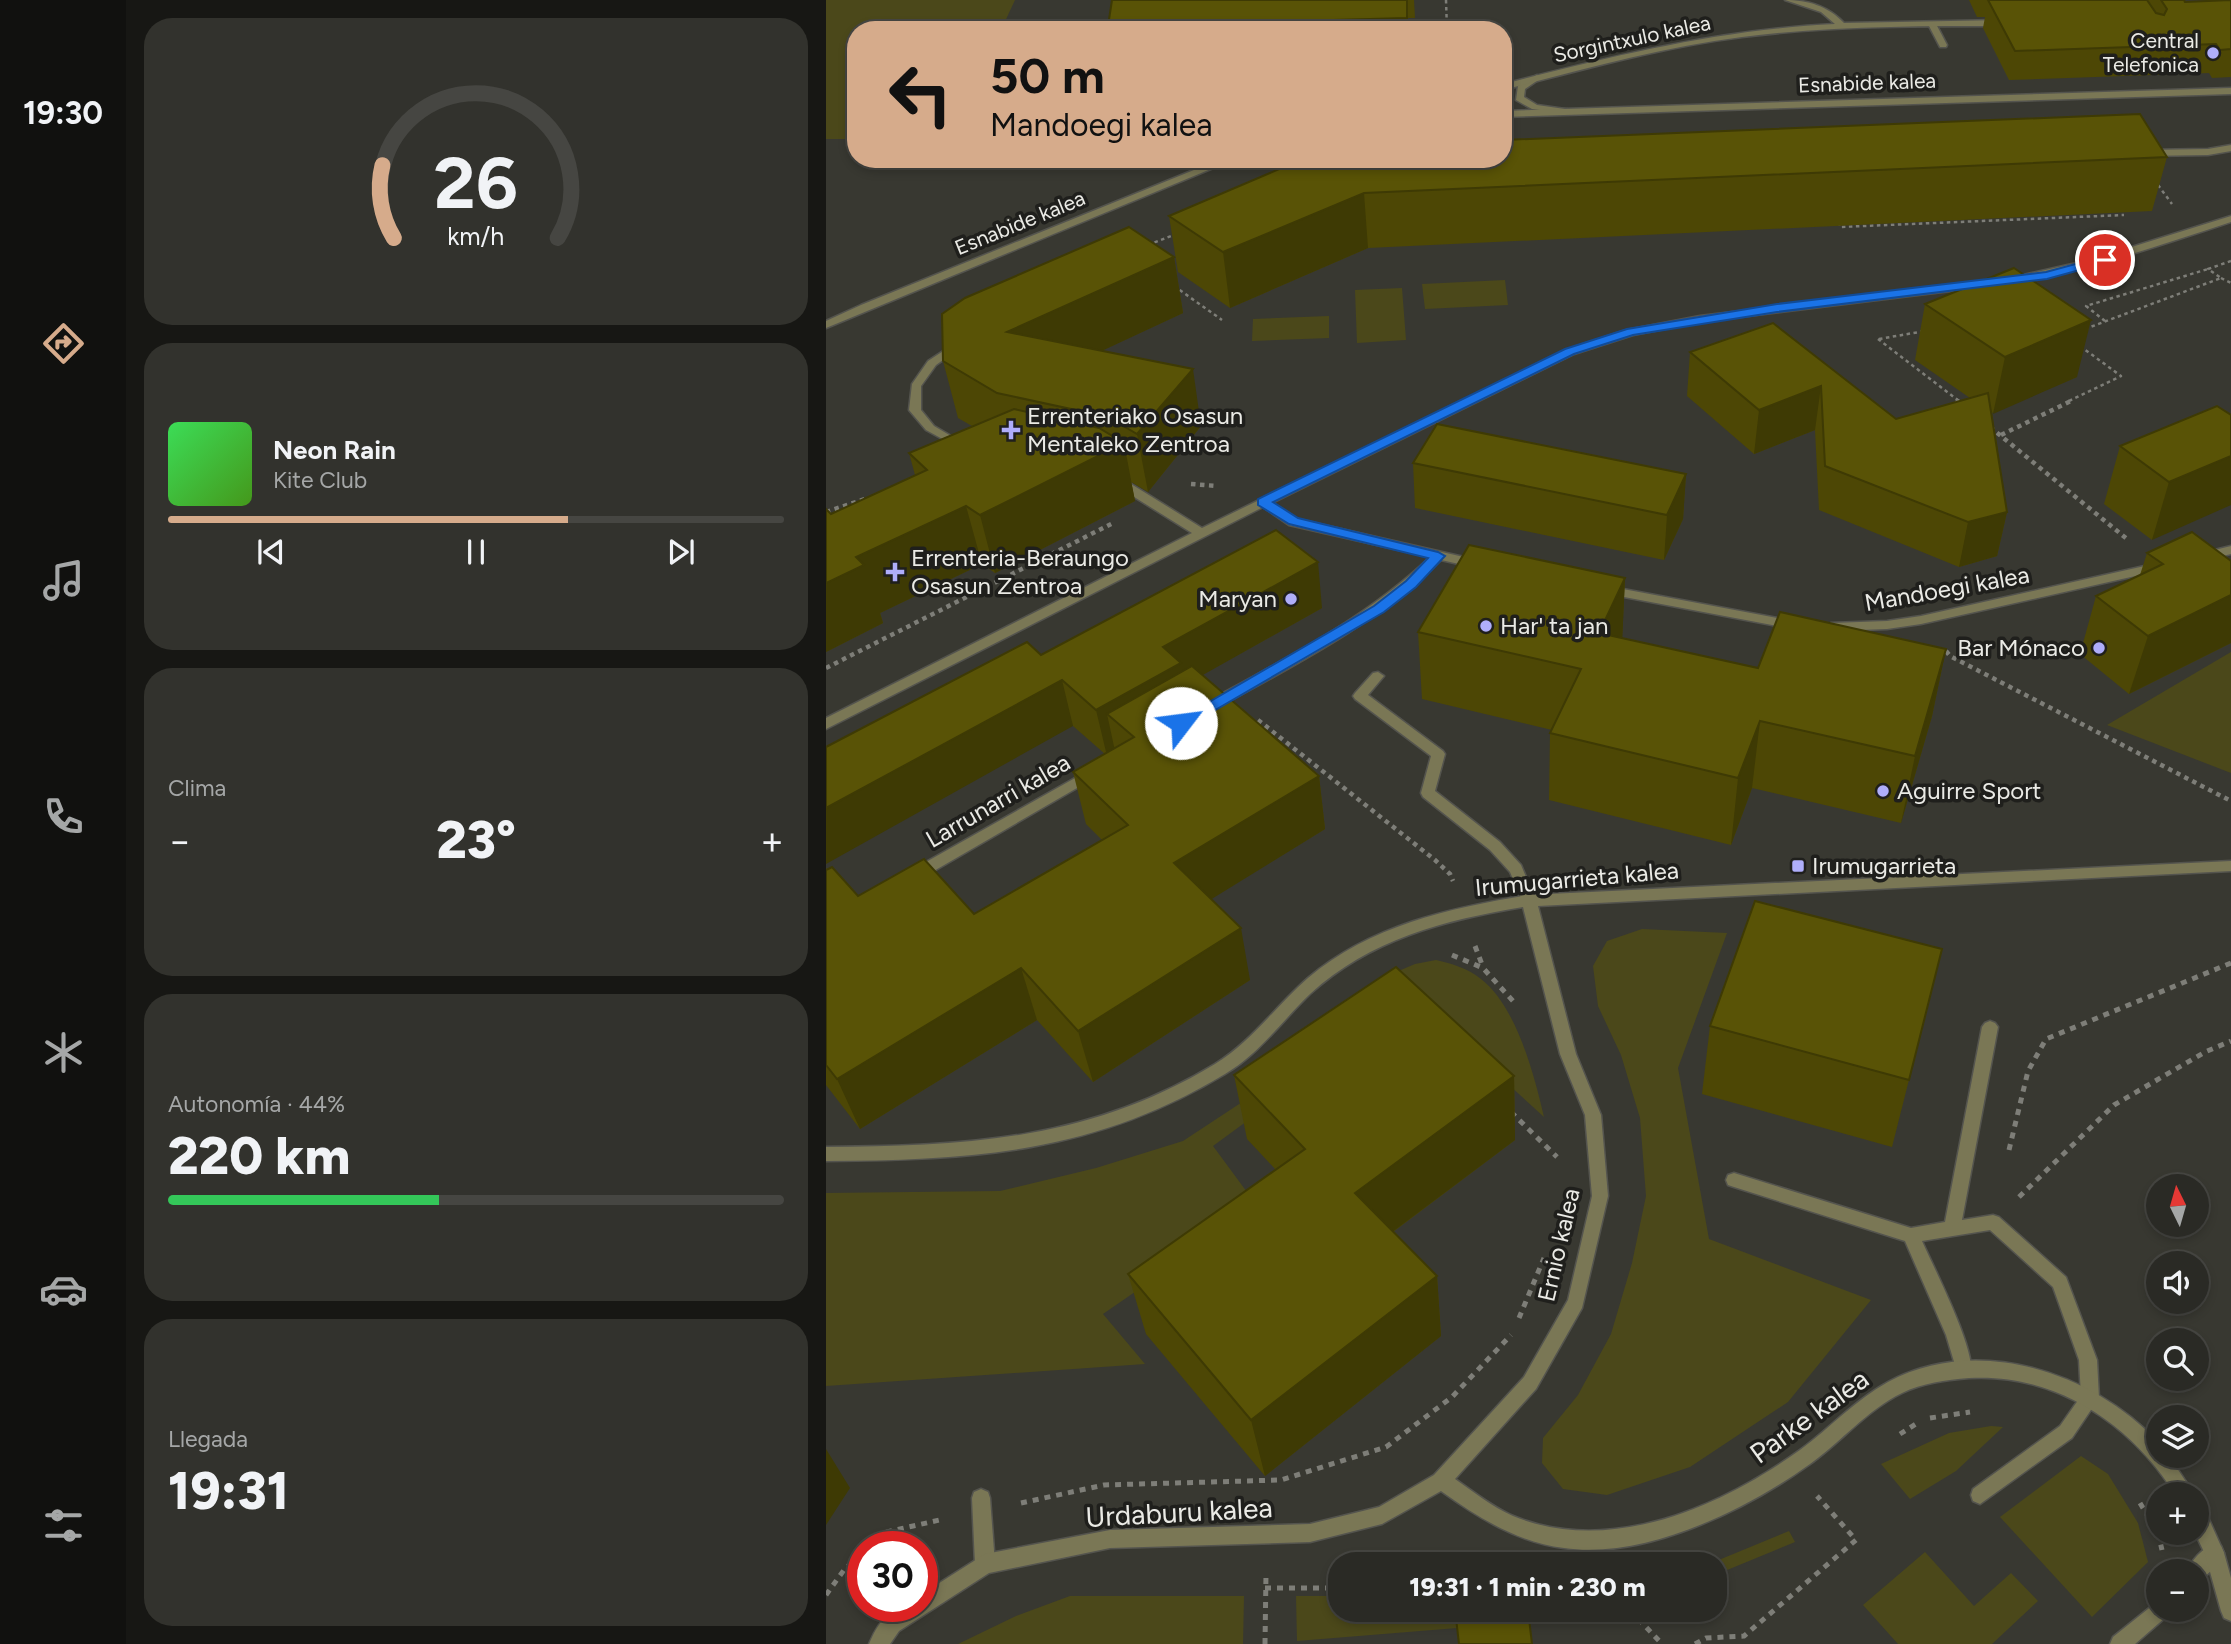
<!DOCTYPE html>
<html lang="es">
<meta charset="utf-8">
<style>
body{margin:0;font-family:Figtree,sans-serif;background:#32322d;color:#f1f3f6;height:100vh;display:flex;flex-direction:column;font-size:26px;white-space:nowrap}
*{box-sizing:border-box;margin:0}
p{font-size:23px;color:#a5a7a7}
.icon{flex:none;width:38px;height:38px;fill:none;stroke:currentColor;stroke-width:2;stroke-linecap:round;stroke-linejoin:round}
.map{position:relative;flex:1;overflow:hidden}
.side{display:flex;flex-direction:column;gap:18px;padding:18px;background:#171714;width:700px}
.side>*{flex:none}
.banner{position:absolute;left:21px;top:21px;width:665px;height:147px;border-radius:28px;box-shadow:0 4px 10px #0003,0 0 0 2px #464642;background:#d6ab8b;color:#111;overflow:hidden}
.needle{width:46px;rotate:355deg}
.fabs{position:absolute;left:1320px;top:1174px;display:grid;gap:14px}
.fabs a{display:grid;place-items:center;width:63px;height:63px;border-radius:50%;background:#2a2a25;box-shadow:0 4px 10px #0003,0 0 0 2px #464642;font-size:35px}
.speed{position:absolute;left:21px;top:1531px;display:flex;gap:14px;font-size:35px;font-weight:700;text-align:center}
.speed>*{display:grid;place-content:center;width:91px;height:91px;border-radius:50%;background:#2a2a25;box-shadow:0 4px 10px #0003,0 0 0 2px #464642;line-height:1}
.speed .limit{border:10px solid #d22;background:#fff;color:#111}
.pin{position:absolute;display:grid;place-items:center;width:60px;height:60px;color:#fff;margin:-30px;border:4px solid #fff;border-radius:50%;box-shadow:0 2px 7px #0007}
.me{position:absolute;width:77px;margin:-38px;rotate:60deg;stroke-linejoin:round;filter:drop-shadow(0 0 5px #0008)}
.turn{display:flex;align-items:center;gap:24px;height:147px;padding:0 28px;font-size:32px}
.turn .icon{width:91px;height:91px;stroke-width:2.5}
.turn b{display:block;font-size:49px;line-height:60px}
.big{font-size:52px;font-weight:800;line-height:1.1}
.side .widget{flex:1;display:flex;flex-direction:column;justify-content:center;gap:10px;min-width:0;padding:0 24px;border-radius:28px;background:#32322d}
.side .dial{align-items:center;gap:0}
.dial svg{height:182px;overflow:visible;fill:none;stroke:#464642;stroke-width:7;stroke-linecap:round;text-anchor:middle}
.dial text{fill:#f1f3f6;stroke:none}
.song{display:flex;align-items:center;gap:21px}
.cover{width:84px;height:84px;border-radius:10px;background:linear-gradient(135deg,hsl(130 70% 55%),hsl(100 70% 35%))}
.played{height:7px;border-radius:4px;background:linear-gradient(90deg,#d6ab8b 65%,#464642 65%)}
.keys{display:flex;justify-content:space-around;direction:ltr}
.heat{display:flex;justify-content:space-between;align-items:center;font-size:38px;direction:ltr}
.charge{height:10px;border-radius:5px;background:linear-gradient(90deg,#34c759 44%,#464642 0)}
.trip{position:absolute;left:502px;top:1552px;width:399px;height:70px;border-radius:28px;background:#2a2a25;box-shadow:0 4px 10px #0003,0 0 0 2px #464642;font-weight:800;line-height:70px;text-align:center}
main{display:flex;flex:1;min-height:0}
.menu{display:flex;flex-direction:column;width:126px;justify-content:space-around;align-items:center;background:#11110f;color:#a5a7a7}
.menu .icon{width:49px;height:49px}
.menu .on{color:#d6ab8b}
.menu b{font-size:32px;color:#f1f3f6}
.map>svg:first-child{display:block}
.green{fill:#4b481a}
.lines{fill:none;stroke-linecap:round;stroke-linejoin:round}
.lane-casing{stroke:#54544e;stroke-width:3}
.street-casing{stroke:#54544e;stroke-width:3}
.path-far2{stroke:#7e7e78;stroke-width:2.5;stroke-dasharray:3.5 3.5;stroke-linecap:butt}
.path-far1{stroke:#7e7e78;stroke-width:4.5;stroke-dasharray:4.5 4.5;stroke-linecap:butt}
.path{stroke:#7e7e78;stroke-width:5;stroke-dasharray:6 6;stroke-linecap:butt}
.lane{fill:#7a7755;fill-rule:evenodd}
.street{fill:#7a7755;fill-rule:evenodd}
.wall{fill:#4d4705}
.shaded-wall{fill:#3e3a04}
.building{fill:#595306;stroke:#3e3a04;stroke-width:2}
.route{fill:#1a73e8;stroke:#114b97;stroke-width:2}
.poi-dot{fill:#afaefa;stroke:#1f1f1c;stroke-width:2.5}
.labels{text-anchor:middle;stroke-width:7;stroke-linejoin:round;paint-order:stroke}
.far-street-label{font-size:21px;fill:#eaeae5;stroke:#1f1f1c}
.far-poi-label{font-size:21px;fill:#eaeae5;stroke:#1f1f1c;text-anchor:end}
.poi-label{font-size:24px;fill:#eaeae5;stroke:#1f1f1c;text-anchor:start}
.street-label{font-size:24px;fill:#eaeae5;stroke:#1f1f1c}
.near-street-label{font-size:28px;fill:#eaeae5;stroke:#1f1f1c}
</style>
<main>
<nav class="menu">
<b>19:30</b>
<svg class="icon on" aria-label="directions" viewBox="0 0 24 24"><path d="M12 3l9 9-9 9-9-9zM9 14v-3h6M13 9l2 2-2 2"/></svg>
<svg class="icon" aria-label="music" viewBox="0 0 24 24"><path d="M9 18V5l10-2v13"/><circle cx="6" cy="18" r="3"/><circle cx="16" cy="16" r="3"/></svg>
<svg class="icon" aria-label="phone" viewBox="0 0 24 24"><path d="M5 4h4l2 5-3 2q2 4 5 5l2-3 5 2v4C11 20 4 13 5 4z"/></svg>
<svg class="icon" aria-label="climate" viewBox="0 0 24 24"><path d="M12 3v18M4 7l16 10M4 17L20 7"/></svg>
<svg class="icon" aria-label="car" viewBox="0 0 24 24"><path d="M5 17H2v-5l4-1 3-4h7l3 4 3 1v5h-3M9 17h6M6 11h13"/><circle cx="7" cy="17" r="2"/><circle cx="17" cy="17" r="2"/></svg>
<svg class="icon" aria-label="filters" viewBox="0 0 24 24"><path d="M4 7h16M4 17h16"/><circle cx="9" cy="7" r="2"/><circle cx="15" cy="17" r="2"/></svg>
</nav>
<section class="side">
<div class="widget dial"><svg viewBox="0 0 100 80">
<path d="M14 69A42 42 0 1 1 86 69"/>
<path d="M14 69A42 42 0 0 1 9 37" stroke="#d6ab8b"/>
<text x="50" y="56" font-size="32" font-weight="700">26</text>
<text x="50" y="72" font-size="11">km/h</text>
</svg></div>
<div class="widget">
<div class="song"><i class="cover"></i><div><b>Neon Rain</b><p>Kite Club</p></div></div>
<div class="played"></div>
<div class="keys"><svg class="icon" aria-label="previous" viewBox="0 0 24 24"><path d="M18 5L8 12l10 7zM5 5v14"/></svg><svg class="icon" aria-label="pause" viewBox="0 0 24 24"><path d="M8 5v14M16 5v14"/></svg><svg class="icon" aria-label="next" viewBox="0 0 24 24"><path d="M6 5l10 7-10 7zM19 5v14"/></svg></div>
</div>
<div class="widget"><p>Clima</p>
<div class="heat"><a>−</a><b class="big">23°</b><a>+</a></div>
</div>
<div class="widget"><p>Autonomía · 44%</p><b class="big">220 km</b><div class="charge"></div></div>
<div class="widget"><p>Llegada</p><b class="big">19:31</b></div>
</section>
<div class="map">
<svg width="1405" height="1644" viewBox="0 0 1405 1644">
<rect width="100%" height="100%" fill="#383831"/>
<g class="green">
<path d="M0,0H189L175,30H30V139H0Z"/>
<path d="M679,280L682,305L599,309L596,284Z"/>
<path d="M576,288L580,340L531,343L529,290Z"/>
<path d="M503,316V338L426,341L427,319Z"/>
<path d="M1405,652V773L1281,725Z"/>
<path d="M816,929L901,933L852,1068L883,1239L1045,1300L962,1402L864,1467L781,1495L737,1489L716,1463L717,1438L752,1395L785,1334L806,1263L820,1196L814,1118L795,1055L772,1006L767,966L781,941Z"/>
<path d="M610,960C626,964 642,968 655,979C691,1007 708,1075 718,1117L563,975L589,964Z"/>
<path d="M567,1014L387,1146L432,1207L277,1314L319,1364L0,1386V1193L174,1191L270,1168L357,1141L439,1087Z"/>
<path d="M1165,1426L1177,1427L1130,1471L1084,1499L1055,1464L1123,1433Z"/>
<path d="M1255,1456L1282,1474L1312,1523L1322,1562L1266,1617L1174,1517Z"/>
<path d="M963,1531L969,1542L889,1575V1564H883Z"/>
<path d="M1099,1552L1148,1606L1185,1573L1212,1601L1166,1644H1072L1037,1605Z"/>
<path d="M244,1596H418L417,1644H132L190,1616Z"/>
<path d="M470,1596H514V1610H760L761,1612L631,1628L471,1641Z"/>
</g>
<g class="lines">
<defs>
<g id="lane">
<path d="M1103,22H1109L1121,45L1120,47H1114L1102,24Z"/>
<path d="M711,75L715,78L699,89L698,97L711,105L746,110V114L706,109L690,100L692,86Z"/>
<path d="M552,672L558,676L542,695L617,751L619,754L609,791L674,842L695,865L710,901L708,905H698L684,872L664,850L597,797L595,793L605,756L529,699L527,696L529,693L547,673Z"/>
<path d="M1164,1021L1169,1023L1172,1027L1136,1220L1167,1215L1173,1217L1240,1277L1271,1360L1273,1398L1246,1438L1154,1504L1147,1501L1145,1495L1147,1489L1234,1426L1255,1396L1253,1360L1227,1287L1164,1230L1096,1241C1106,1264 1153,1356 1144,1375L1138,1377L1132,1375L1120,1335L1079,1241L908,1187L902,1185L900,1180L902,1175L908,1173L1085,1228L1119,1222L1156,1027L1159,1023Z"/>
<path d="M155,1489L162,1492L164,1498L169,1564L166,1571L159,1574L152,1571L149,1564L146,1498L148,1492Z"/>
<path d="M1388,1544L1395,1546L1398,1553C1393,1564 1381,1577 1370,1581V1572H1361C1365,1560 1377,1548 1388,1544Z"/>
<path d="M1332,1601V1610H1343L1340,1617L1309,1644H1284L1287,1637Z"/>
</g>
<g id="street">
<path d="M959,0C982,0 1002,6 1018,23L1177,20L1181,23L1177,26C1090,26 1003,26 916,37C835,47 756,70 677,90V84C791,55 892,30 1009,24L995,12Z"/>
<path d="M1405,88V94L677,117V111Z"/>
<path d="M1405,145V151L1382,155L1319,156L1314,153L1319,150L1382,149Z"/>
<path d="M395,159H409L0,328V321L35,305Z"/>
<path d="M1405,216V222C1332,246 1260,271 1184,284L1179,281L1184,278L1264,260Z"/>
<path d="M1161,281L1165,282V286L874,322L807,335L748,354L446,503L471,519L651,560L657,564L651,568L615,560C550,624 470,664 391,708L386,710L379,705L381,702C459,659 539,619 604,557L463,525L437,507L0,729V718L366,533L289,485V479H297L376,528L740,350L801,330L874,316Z"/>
<path d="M131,342L135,343V347L110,365L95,386V410L108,426L137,443V447L133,448L100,430L83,410L86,384L102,361Z"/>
<path d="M1405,546V554L1376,561L1370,557L1372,554Z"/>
<path d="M1332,563L1338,567L1336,570L1095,624L1061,629L1005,631L999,627L1005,623L1061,621L1095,616Z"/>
<path d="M781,586L967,621L973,625L967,629L777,593L775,590Z"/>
<path d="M265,769L270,771L272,774L270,777L94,879H84L82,875L84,871Z"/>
<path d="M1405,861V871L712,906L750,1054L775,1115L782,1196L756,1308L710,1389L629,1479C648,1492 666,1507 687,1516C784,1556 894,1507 974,1450C1004,1428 1029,1400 1062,1382C1151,1334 1266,1372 1332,1442V1456H1343L1368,1494H1349C1304,1423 1229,1373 1143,1378C1120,1380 1096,1383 1076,1393C1041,1410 1015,1442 984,1464C920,1510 818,1560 738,1548C691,1542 653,1518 615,1491L556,1524L484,1542L284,1548L163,1573L73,1631L64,1644H43C55,1616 66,1606 96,1606V1594L159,1554L284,1530L484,1524L553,1507L608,1475L698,1377L742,1300L766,1196L759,1115L734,1054L697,907C619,920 544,939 484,994C456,1021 433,1054 399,1074C268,1153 149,1160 0,1161V1147C142,1146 264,1140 389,1064C425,1042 450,1006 482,978C545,925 624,908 703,895Z"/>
<path d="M1370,1504L1377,1506L1398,1553L1405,1578V1621L1398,1618L1395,1611L1379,1554L1369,1533Z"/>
</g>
</defs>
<use href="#lane" class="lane-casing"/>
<use href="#street" class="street-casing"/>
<g class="path-far2">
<path d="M620,0L621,30"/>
<path d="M1332,185L1346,204"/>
<path d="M1013,222L1014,227L1298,215"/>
<path d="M322,245L350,234"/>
<path d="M1395,278L1405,283"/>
<path d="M348,286L396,320"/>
<path d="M1279,321L1260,306L1382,269"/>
<path d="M1259,329L1395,278L1382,269L1405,261"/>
<path d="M1052,339L1133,401"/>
<path d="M1053,339L1099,331"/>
<path d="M1243,401L1295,376L1254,346"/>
</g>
<g class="path-far1">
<path d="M1130,400L1136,404"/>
<path d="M1164,427L1301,539"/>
<path d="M1175,435L1247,400"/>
<path d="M365,484L391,486"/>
<path d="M0,512L42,498"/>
<path d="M1120,651L1124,656L1405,801"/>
<path d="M0,668L289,522"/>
<path d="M432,720L609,860L624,874L627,881"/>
</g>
<g class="path">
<path d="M649,946L657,967"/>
<path d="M626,955L657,968L687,1001"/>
<path d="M685,1112L731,1157"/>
<path d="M1183,1150L1202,1071L1220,1039L1405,963"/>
<path d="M1193,1197L1288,1105L1379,1052L1405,1041"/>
<path d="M693,1318L718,1258"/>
<path d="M1104,1418L1144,1412"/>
<path d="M1074,1434L1093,1422"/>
<path d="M195,1503L278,1485L455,1480L560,1447L626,1397L685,1335"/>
<path d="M1314,1503L1332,1533"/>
<path d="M1332,1533L1336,1550"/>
<path d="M42,1547L56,1533L118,1519"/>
<path d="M439,1588H514"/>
<path d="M0,1595L18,1570L37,1552"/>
<path d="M804,1610L836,1644"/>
<path d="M439,1644L440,1573"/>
<path d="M869,1644L880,1638L918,1636L1030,1540L991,1496"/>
</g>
<use href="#lane" class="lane"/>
<use href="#street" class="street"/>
</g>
<g class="wall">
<path d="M286,0H588L589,18H582V30H282V26Z"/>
<path d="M1143,0H1358L1359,2L1405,0V77L1386,78L1383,73L1183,80L1157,28L1159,17H1151Z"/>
<path d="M1341,157L1326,211L542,248L404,308L352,272L343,216L477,159Z"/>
<path d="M348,257L357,313L275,351L375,426L322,492L305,482L309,501L169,573L156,564L54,613L57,623L0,652V509L5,514L89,475L83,453L146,426L132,418L117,361Z"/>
<path d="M1099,304L1251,377L1166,413L1181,512L1171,556L1133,567L993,510L989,430L928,454L861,396L864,352L947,323L1070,419L1144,398L1089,360Z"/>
<path d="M1391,406L1326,540L1278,504L1294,446Z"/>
<path d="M587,463L860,474L857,519L838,560L589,508Z"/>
<path d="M1321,553L1405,561V643L1303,694L1254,654L1270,596L1314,575Z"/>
<path d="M799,578L796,638L932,668L1120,649L1106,716L1075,823L926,788L905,845L723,800L724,733L726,730L596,699L592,632Z"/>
<path d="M496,608L376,675L493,776L499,829L385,899L424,980L267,1082L211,1020L34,1129L0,1085V868L32,896L148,914L276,840L260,824L247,772L279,754L247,726L215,655Z"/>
<path d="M1116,949L1066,1147L876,1094L884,1026Z"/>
<path d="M408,1075L688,1076L689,1140L567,1232L611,1276L615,1336L439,1476L320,1334L302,1274L450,1170L421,1139Z"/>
</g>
<g class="shaded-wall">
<path d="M538,193L542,248L404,308L397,252Z"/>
<path d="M348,257L357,313L194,389L181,332Z"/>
<path d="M1265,320L1251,377L1167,414L1179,357Z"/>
<path d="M367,369L375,426L322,492L311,434Z"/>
<path d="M995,386L989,430L928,454L933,410Z"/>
<path d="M298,443L309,501L169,573L154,515Z"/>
<path d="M1405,456V505L1326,540L1343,482Z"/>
<path d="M860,474L857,519L838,560L841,515Z"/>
<path d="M140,506L156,564L54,613L57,623L0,652V583L30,557Z"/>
<path d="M1181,512L1171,556L1133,567L1142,522Z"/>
<path d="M492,562L496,608L359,685L308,737L281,714L289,751L281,756L270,710L337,647Z"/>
<path d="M799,578L796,645L773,633Z"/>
<path d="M1405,595V643L1303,694L1322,636Z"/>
<path d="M1120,649L1106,716L1075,823L1089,756Z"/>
<path d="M236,680L247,726L0,864V808Z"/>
<path d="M934,721L926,788L905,845L912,778Z"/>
<path d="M493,776L499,829L358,916L348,863Z"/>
<path d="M415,928L424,980L267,1082L252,1031Z"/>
<path d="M195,968L211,1020L34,1129L11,1079Z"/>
<path d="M688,1076L689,1140L537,1254L529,1193Z"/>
<path d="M611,1276L615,1336L439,1476L425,1420Z"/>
<path d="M0,1449L24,1488L0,1525Z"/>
</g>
<g class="building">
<path d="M286,0H581V18L282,26Z"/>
<path d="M1162,0H1321L1330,13L1338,15L1341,9L1335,0H1358L1359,2L1405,0V49L1394,50L1390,44L1189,51Z"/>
<path d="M1314,114L1341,157L538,193L397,252L343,216L477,159H677V140Z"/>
<path d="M303,227L348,257L181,332L367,369L311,434L282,417L171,393L117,361L116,314L139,298Z"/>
<path d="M1188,268L1265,320L1179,357L1099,304Z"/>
<path d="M947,323L1070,419L1162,393L1181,512L1142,522L999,466L995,386L933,410L864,352Z"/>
<path d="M1391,406L1405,415V456L1343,482L1294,446Z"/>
<path d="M188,409L273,428L298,443L154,515L140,506L30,557L38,565L0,583V509L5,514L101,470L83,453Z"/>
<path d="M611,424L860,474L841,515L587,463Z"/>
<path d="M450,530L492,562L337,647L355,663L270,710L236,680L0,808V747L201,642L215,655Z"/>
<path d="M1366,532L1405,561V595L1322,636L1270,596L1337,564L1321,553Z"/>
<path d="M643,545L799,578L773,633L932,668L954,612L1120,649L1089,756L934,721L912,778L724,733L755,669L592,632Z"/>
<path d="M366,666L493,776L348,863L415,928L252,1031L195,968L11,1079L0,1065V870L6,867L32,896L98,859L148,914L302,825L247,772L308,737L281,714Z"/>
<path d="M929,901L1116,949L1083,1080L884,1026Z"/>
<path d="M570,967L688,1076L529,1193L611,1276L425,1420L302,1274L479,1149L408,1075Z"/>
<path d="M702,1610L706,1644H633L630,1618Z"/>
</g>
<path class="route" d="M1279,256L1283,257V262L1221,279L951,312L807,335L748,354L447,502L472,518L612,552L619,556L590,587L558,612L360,727L355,728L347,723L548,606L580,581L602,558L463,524L432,505V499L739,349L801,329L951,304L1220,272Z"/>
<g class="poi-dot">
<circle cx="1387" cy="53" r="7"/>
<path d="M181.5 419.5h7v7h7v7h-7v7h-7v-7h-7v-7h7z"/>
<path d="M65.5 561.5h7v7h7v7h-7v7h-7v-7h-7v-7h7z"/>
<circle cx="465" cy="599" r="7"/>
<circle cx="660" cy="626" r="7"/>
<circle cx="1273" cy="648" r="7"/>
<circle cx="1057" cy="791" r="7"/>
<rect x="965" y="859" width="14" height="14" rx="3.5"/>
</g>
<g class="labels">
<g class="far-street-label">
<text transform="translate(806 39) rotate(-12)" y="7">Sorgintxulo kalea</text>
<text transform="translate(1041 83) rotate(-2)" y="7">Esnabide kalea</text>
<text transform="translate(194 223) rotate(-22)" y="7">Esnabide kalea</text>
</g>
<g class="far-poi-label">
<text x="1373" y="48">Central<tspan x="1373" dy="24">Telefonica</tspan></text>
</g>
<g class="poi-label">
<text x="201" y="424">Errenteriako Osasun<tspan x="201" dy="28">Mentaleko Zentroa</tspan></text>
<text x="85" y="566">Errenteria-Beraungo<tspan x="85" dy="28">Osasun Zentroa</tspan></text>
<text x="451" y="607" text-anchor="end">Maryan</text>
<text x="674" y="634">Har' ta jan</text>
<text x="1259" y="656" text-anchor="end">Bar Mónaco</text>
<text x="1071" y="799">Aguirre Sport</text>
<text x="986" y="874">Irumugarrieta</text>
</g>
<g class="street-label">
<text transform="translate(1121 589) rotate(-10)" y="8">Mandoegi kalea</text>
<text transform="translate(172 801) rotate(-30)" y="8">Larrunarri kalea</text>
<text transform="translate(751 879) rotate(-5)" y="8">Irumugarrieta kalea</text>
<text transform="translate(733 1245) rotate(-77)" y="8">Ernio kalea</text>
</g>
<g class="near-street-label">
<text transform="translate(983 1416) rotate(-36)" y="10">Parke kalea</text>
<text transform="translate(353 1512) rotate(-3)" y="10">Urdaburu kalea</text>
</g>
</g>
</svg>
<div class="fabs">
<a><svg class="needle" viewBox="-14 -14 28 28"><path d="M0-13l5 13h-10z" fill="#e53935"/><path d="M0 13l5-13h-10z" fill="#a5a7a7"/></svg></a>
<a><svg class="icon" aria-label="sound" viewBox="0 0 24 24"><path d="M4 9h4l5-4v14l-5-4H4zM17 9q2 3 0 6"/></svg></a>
<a><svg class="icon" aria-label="search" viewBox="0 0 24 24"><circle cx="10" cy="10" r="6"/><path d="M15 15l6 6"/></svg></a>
<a><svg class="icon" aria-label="layers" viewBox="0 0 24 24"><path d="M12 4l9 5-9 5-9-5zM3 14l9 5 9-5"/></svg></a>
<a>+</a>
<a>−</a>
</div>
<div class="speed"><div class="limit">30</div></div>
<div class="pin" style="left:1279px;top:260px;background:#d93025"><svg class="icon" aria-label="arrive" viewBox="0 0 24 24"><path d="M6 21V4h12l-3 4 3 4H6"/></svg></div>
<svg class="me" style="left:355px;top:723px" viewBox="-20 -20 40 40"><circle r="19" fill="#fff"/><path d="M0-13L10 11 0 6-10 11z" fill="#1a73e8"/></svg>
<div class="trip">19:31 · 1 min · 230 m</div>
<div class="banner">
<div class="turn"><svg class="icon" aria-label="left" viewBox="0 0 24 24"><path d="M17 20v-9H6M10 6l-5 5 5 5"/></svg><div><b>50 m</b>Mandoegi kalea</div></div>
</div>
</div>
</main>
